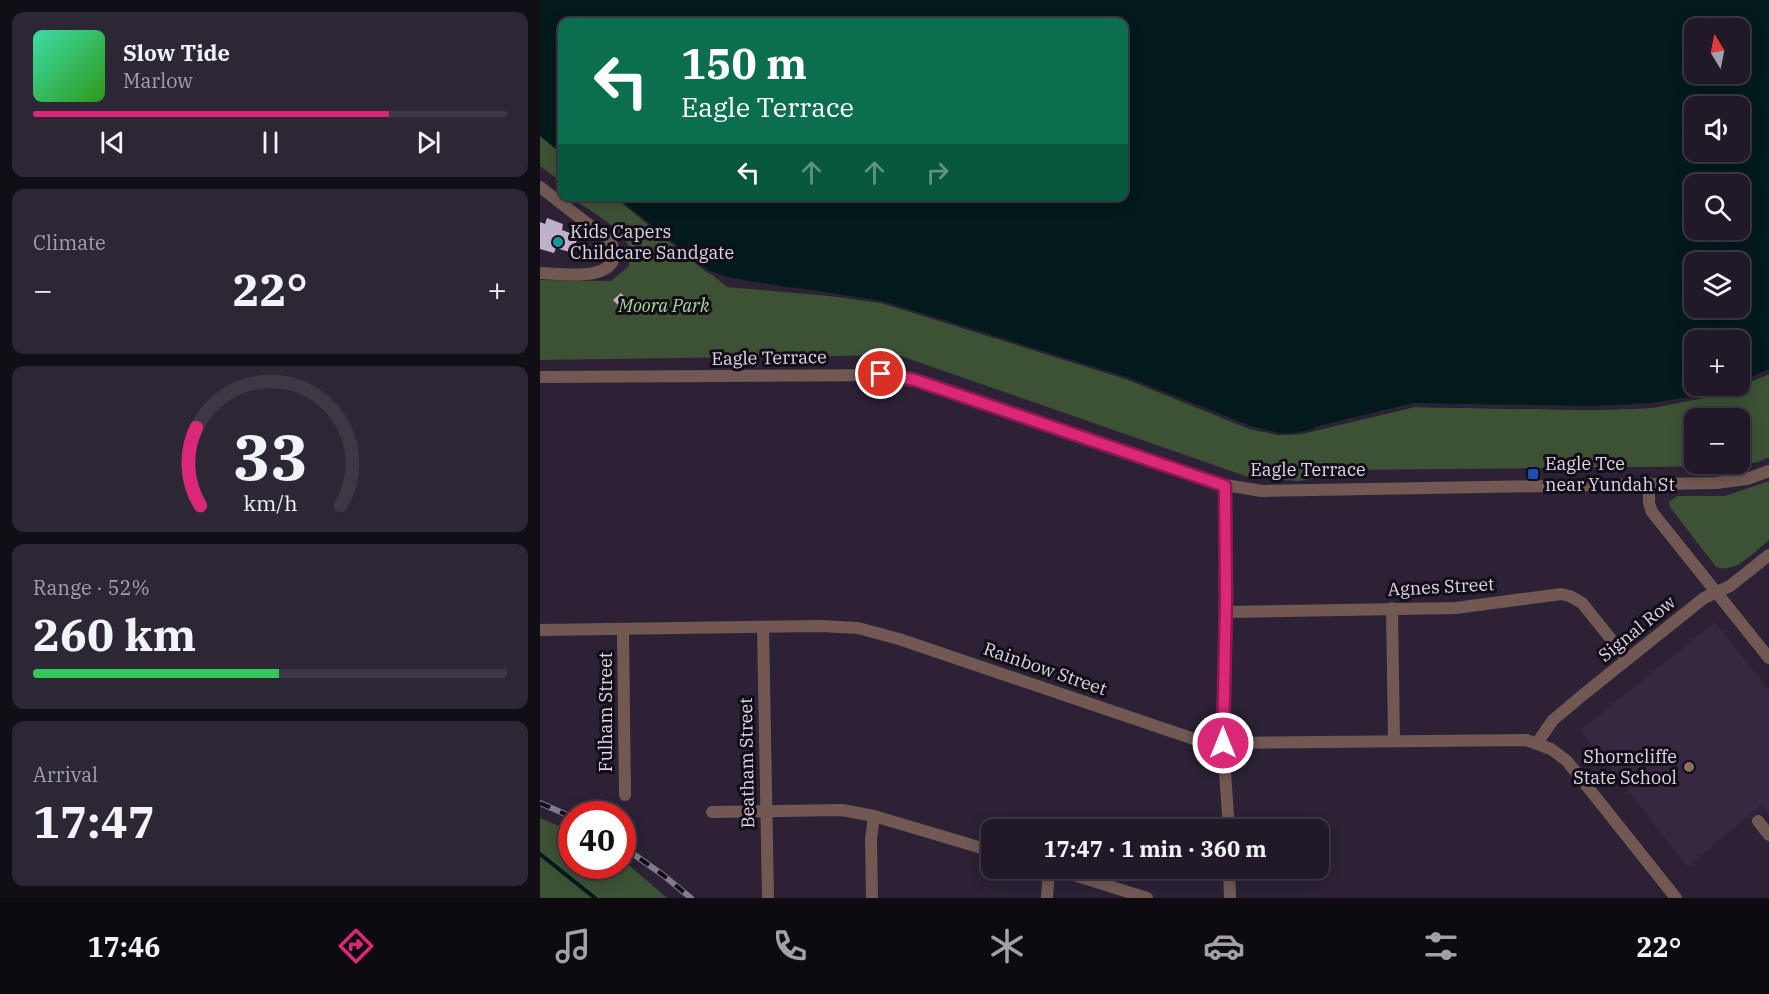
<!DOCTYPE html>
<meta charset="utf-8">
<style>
body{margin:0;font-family:"IBM Plex Serif",serif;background:#2d2634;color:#f1f3f6;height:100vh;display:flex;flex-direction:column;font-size:22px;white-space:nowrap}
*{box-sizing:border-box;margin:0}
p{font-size:20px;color:#a2a0a8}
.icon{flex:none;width:33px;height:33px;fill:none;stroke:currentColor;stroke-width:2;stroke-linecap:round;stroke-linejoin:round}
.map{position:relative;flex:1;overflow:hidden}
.sheet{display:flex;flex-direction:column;gap:12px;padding:12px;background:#120e16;width:540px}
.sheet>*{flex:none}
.hud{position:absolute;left:18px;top:18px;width:570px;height:183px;border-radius:12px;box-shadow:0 3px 15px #0003,0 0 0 2px #3e3845;background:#0b6e4f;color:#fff;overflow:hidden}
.needle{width:39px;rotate:350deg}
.buttons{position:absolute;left:1144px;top:18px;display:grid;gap:12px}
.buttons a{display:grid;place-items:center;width:66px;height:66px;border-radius:12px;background:#211928;box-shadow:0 3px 15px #0003,0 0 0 2px #3e3845;font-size:30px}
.speed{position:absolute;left:18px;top:801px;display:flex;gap:12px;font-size:30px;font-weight:700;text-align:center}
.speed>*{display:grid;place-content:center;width:78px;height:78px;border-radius:50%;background:#211928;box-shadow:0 3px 15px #0003,0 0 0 2px #3e3845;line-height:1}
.speed .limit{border:9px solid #d22;background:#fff;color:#111}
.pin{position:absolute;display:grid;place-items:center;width:51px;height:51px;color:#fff;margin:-26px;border:3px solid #fff;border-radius:50%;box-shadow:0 2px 6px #0007}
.me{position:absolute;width:66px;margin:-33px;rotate:0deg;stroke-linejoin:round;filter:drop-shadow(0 0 4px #0008)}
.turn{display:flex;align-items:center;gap:21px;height:126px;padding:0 24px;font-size:27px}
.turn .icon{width:78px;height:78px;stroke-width:2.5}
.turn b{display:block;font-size:42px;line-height:51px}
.lanes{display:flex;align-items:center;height:57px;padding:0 24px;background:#0003;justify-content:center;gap:30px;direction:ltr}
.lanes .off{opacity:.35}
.big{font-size:45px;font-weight:800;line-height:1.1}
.sheet .card{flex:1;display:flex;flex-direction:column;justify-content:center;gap:9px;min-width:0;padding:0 21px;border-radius:12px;background:#2d2634}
.sheet .dial{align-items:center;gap:0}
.dial svg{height:156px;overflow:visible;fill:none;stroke:#3e3845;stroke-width:7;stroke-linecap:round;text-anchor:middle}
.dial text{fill:#f1f3f6;stroke:none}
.song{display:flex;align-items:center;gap:18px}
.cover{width:72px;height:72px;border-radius:9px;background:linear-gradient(135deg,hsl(160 70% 55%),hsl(110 70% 35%))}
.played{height:6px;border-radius:3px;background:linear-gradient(90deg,#db2777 75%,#3e3845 75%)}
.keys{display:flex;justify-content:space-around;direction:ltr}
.heat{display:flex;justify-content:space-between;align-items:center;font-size:33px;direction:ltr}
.charge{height:9px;border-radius:4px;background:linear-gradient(90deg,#34c759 52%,#3e3845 0)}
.trip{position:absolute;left:441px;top:819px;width:348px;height:60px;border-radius:12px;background:#211928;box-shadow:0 3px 15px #0003,0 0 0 2px #3e3845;font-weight:800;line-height:60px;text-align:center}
.dock{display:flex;height:96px;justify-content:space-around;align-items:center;background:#0d0a10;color:#a2a0a8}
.dock .icon{width:42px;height:42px}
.dock .on{color:#db2777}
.dock b{font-size:27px;color:#f1f3f6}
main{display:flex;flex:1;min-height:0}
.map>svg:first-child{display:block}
.built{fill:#372842}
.green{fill:#3d5235;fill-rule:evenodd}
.water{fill:#031a1b;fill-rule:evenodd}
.pier{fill:#2c2135}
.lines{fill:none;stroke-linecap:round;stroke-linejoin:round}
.stream{stroke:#031a1b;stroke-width:4}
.building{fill:#c0b1cb}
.minor{stroke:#715853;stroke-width:12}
.rail-casing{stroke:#837a8b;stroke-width:6}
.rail{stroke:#120d16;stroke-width:4;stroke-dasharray:11;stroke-linecap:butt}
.route-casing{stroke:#8e194d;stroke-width:15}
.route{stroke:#db2777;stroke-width:10}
.culture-dot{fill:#0f9aa8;stroke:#120d16;stroke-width:2}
.transit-dot{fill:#1a4fb4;stroke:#120d16;stroke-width:2}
.education-dot{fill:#8d6e63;stroke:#120d16;stroke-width:2}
.labels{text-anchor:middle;stroke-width:6;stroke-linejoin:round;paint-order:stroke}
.poi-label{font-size:18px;fill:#dfd7e5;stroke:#120d16;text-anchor:start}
.park-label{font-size:18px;font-style:italic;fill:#a8dc97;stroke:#120d16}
.street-label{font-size:18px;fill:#dfd7e5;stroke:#120d16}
</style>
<main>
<section class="sheet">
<div class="card">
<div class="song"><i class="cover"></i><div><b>Slow Tide</b><p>Marlow</p></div></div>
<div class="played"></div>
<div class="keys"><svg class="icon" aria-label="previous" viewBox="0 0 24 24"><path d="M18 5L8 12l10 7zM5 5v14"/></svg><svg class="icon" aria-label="pause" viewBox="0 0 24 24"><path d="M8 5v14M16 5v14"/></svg><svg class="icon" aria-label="next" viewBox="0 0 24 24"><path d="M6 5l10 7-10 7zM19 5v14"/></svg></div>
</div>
<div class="card"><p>Climate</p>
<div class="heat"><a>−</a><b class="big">22°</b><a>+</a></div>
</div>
<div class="card dial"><svg viewBox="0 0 100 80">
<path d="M14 69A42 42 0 1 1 86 69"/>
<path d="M14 69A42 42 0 0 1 12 29" stroke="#db2777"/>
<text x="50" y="56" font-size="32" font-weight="700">33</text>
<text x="50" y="72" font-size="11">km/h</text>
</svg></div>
<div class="card"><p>Range · 52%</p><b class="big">260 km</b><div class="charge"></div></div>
<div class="card"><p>Arrival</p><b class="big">17:47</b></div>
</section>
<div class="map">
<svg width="1229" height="898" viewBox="0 0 1229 898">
<rect width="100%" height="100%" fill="#2c2135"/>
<path class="built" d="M1175,622L1229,691V814L1221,805L1148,867L1040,730Z"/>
<g class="green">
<path d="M0,135L22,153V191L20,189V181L0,166Z"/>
<path d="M30,197H76L187,287L345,301L877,405L1182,393L1229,374V457L1218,462L1192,466L808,470L760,481L711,478L358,355L0,360V280L71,281L89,266C89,258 90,250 87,242C80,227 44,207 30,197ZM1155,418H1200V464H1155Z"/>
<path d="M1229,481V540C1214,552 1196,574 1176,567L1130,507L1129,502L1137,496H1185Z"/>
<path d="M0,818L31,831L32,866H82L83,860L127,898H0Z"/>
</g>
<path class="water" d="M0,0H1229V374L1173,396L1111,408L1053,410L874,407L761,434L739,435L710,429L586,379L342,303L259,291L241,286L187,277L168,270L76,197L584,196V22H22V154L0,136ZM1155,28H1200V74H1155ZM1155,106H1200V152H1155ZM1155,184H1200V230H1155ZM1155,262H1200V308H1155ZM1155,340H1200V386H1155Z"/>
<g class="pier">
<path d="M73,196L76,197L168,270L189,281L166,272Z"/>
<path d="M210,285L259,288L343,301L587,377L711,426L739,433H754L774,429V427L873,403L1053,406L1111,403L1154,396L1191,386H1200V382L1229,369V374L1173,396L1111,408L1053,410L874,407L761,434L739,435L710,429L586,379L342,303Z"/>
</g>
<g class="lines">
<path class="stream" d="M0,854L55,898"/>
</g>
<g class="building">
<path d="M7,218L23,224L22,230L38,236L33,253L16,248L14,253L0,249V222L5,224Z"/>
<path d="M81,293L88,301L81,308L73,300Z"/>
</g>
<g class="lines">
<g class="minor">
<path d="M0,187L70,241L75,252C74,283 21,273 0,273"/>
<path d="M0,377L355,375L375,379L685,485L722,491L1176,483L1207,479L1229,471"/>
<path d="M685,485L686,612L682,728L689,830"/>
<path d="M1109,485V503L1112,512L1229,658"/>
<path d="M852,608L854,741"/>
<path d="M686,612L916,608L1021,594L1030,596L1042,603L1087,659"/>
<path d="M223,627L228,898"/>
<path d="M83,629L85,795"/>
<path d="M0,630L281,626L318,628L359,639L654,739L674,743L986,740L1011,749L1027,761L1136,898"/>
<path d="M997,743L1013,720L1044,694L1164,598L1190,586L1229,555"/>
<path d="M172,812L302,810L334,816L452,851"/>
<path d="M1218,821L1229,835"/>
<path d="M512,868L607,898"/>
<path d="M689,868L690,898"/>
<path d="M332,898L331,839L334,816"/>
<path d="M507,898L509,868"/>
</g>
<defs>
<g id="rail">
<path d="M0,803L32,817"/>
<path d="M82,846L123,875L151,898"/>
</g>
</defs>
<use href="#rail" class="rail-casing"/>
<use href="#rail" class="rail"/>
</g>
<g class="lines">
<defs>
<path id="route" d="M341,374L375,380L685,486L686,600L683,743"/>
</defs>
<use href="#route" class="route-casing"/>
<use href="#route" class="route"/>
</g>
<circle class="culture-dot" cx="18" cy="242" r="6"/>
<rect class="transit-dot" x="987" y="468" width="12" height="12" rx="3"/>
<circle class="education-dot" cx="1149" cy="767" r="6"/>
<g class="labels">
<g class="poi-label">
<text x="30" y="238">Kids Capers<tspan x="30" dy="21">Childcare Sandgate</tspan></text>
<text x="1005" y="470">Eagle Tce<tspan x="1005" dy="21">near Yundah St</tspan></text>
<text x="1137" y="763" text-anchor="end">Shorncliffe<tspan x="1137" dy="21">State School</tspan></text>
</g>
<g class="park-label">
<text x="124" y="312">Moora Park</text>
</g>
<g class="street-label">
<text transform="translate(229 358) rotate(-1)" y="6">Eagle Terrace</text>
<text x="768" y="476">Eagle Terrace</text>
<text transform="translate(901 587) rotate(-3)" y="6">Agnes Street</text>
<text transform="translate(1097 629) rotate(-39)" y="6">Signal Row</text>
<text transform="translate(505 669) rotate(19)" y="6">Rainbow Street</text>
<text transform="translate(66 712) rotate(-90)" y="6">Fulham Street</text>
<text transform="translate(207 763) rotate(-91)" y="6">Beatham Street</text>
</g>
</g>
</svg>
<div class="buttons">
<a><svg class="needle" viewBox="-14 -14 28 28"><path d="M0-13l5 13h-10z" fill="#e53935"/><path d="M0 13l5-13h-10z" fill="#a2a0a8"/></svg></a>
<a><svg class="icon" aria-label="sound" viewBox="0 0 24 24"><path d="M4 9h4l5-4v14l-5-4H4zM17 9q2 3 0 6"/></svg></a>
<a><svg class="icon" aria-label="search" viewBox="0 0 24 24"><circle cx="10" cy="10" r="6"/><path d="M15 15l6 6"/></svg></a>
<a><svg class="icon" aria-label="layers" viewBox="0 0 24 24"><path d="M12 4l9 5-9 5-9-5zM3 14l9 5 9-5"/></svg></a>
<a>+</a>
<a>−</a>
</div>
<div class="speed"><div class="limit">40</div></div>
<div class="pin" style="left:341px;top:374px;background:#d93025"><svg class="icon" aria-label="arrive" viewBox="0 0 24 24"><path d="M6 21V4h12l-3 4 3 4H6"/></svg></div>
<svg class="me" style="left:683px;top:743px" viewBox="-20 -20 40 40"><circle r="17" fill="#db2777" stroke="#fff" stroke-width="3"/><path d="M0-11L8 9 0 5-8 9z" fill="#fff"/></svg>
<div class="trip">17:47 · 1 min · 360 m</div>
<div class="hud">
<div class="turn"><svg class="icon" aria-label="left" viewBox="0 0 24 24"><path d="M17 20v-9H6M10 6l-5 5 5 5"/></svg><div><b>150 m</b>Eagle Terrace</div></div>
<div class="lanes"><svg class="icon" aria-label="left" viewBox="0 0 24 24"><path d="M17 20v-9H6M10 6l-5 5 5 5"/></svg><svg class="icon off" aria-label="ahead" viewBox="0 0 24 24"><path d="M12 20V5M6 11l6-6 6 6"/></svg><svg class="icon off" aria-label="ahead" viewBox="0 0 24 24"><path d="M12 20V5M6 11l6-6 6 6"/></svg><svg class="icon off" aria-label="right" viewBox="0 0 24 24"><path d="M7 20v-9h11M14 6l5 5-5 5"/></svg></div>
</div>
</div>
</main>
<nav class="dock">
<b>17:46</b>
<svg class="icon on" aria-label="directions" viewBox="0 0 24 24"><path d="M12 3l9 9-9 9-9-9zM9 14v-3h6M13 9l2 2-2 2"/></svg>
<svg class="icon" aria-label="music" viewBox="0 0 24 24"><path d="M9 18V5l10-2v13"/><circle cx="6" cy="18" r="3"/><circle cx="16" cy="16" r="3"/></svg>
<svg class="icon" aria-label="phone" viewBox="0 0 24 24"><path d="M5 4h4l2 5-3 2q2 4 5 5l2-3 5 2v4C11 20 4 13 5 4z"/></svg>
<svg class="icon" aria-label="climate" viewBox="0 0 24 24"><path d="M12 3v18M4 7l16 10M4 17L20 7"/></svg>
<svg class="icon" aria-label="car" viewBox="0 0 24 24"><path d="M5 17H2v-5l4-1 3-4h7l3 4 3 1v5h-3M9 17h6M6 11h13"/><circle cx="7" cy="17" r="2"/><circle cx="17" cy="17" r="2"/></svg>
<svg class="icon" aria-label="filters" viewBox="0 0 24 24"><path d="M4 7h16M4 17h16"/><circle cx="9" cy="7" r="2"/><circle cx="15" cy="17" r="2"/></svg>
<b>22°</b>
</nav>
